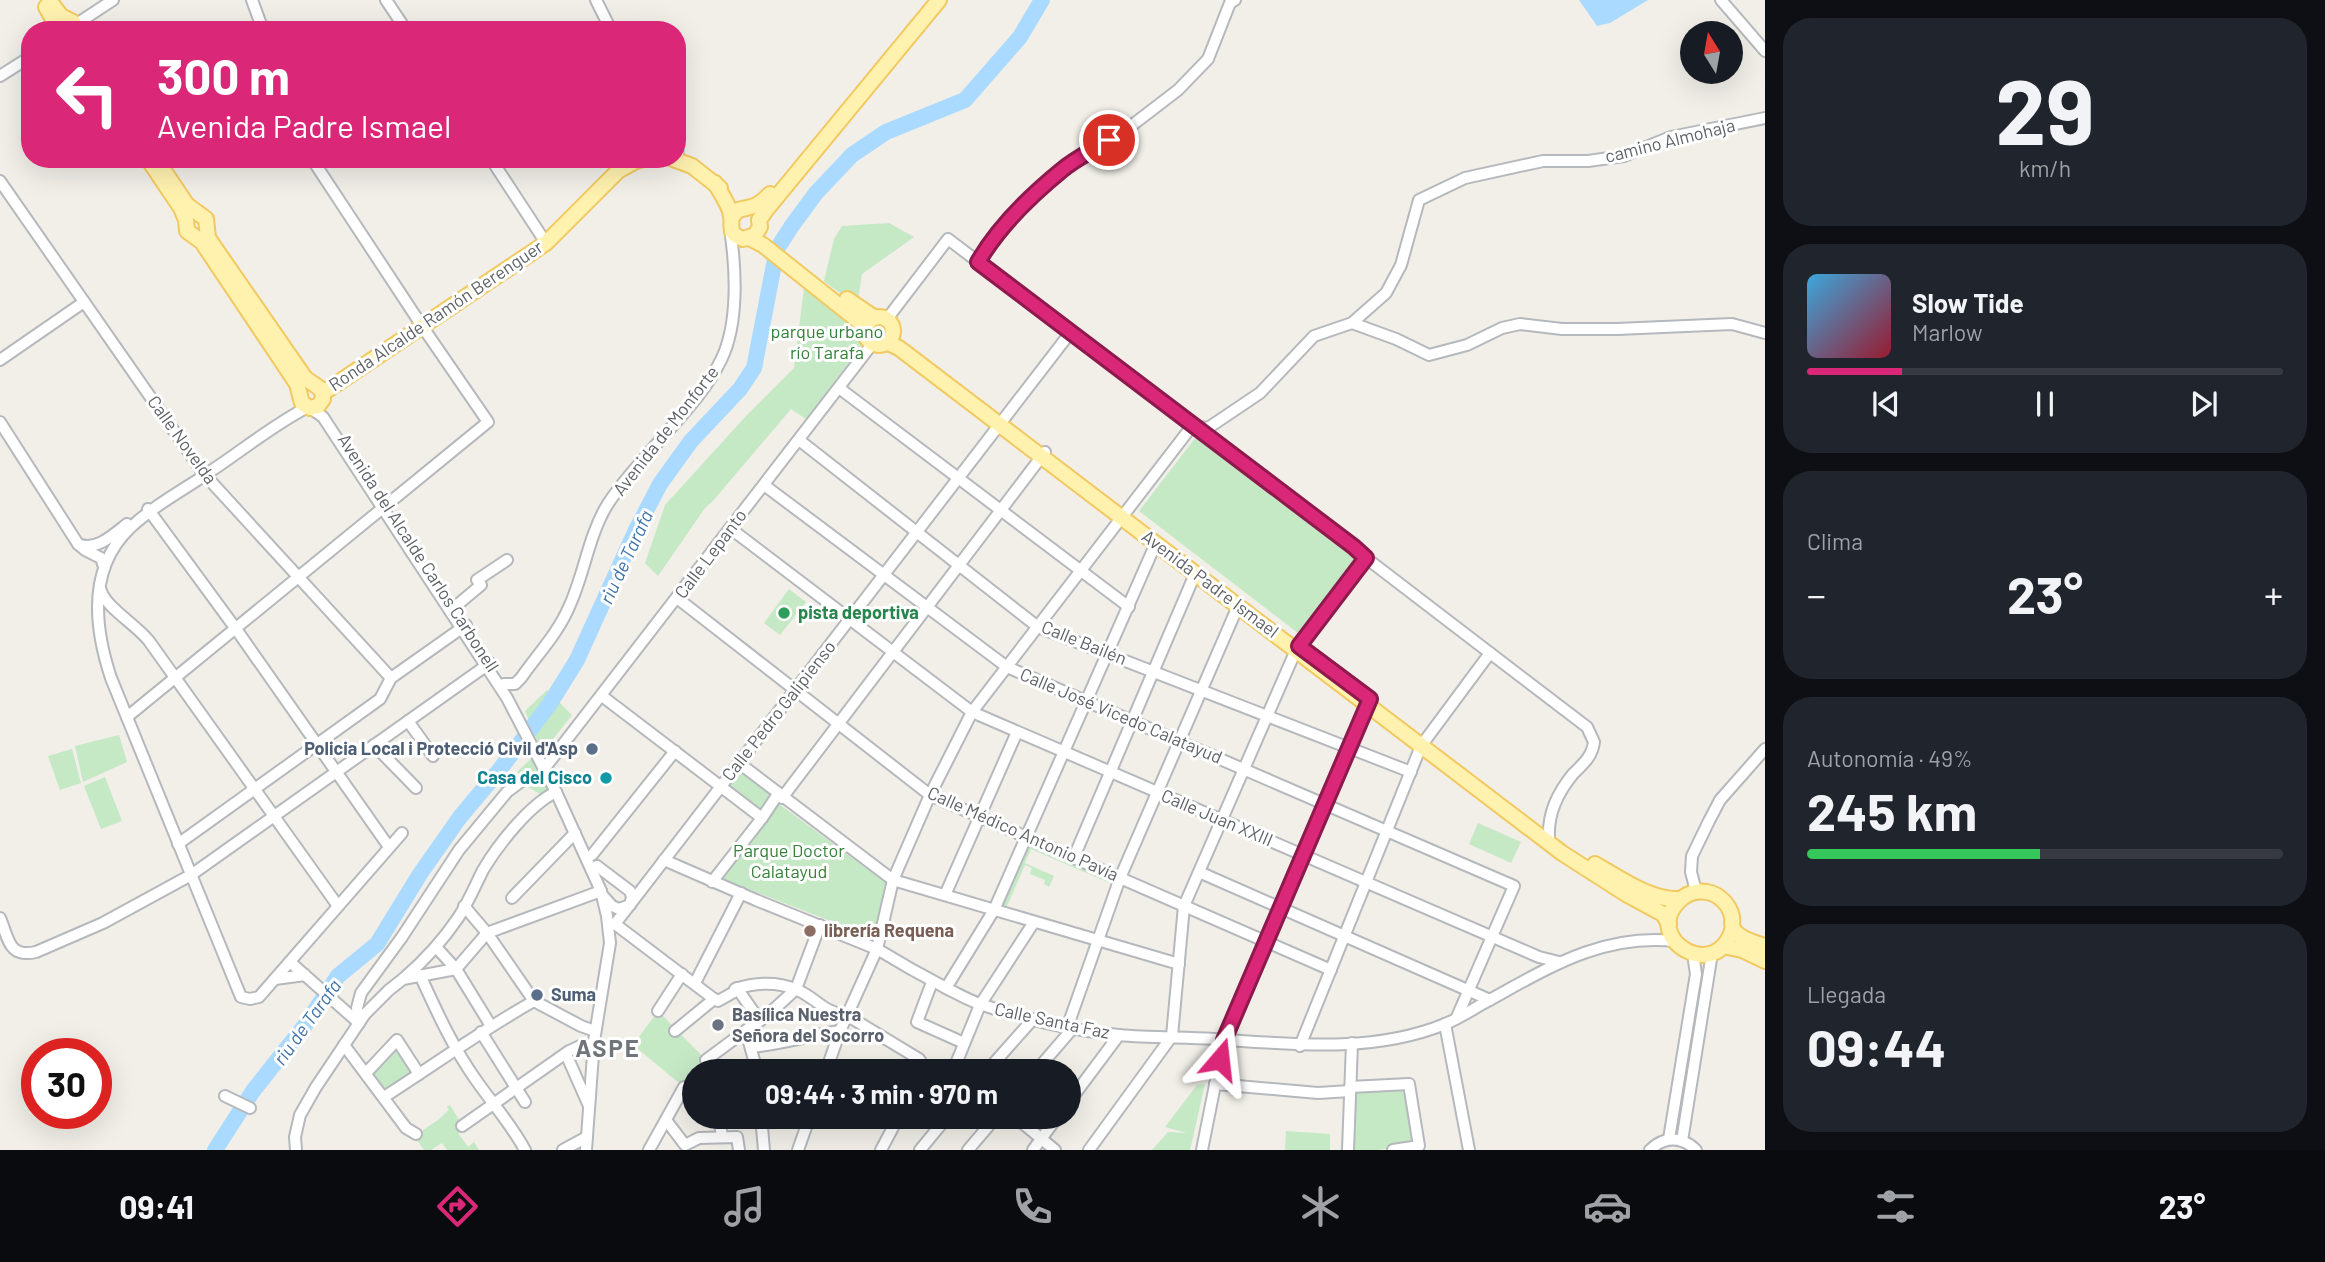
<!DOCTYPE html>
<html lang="es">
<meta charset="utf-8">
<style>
body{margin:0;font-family:Barlow,sans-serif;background:#20242c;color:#f1f3f6;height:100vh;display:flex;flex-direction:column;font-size:26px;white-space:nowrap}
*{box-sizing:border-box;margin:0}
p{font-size:23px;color:#9ea1a6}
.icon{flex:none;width:38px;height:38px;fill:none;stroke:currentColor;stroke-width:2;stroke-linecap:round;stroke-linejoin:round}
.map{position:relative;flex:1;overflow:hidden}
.panel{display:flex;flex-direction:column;gap:18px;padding:18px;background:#0d0f14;width:560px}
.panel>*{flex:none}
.guide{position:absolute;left:21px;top:21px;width:665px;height:147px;border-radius:28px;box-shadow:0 7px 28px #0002;background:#db2777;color:#fff;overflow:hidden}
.needle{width:46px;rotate:349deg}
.fabs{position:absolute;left:1680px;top:21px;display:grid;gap:14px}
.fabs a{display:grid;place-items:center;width:63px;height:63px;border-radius:50%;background:#171b24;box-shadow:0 7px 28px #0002;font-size:35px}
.speed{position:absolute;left:21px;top:1038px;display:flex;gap:14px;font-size:35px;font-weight:700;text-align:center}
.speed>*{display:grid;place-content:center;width:91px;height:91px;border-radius:50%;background:#171b24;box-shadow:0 7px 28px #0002;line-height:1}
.speed .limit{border:10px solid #d22;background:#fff;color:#111}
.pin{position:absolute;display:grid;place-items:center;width:60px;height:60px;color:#fff;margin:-30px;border:4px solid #fff;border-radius:50%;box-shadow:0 2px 7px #0007}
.me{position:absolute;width:77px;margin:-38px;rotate:17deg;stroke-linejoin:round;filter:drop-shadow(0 0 5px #0008)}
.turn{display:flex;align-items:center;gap:24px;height:147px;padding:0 21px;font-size:32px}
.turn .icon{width:91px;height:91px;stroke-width:2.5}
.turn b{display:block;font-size:49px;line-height:60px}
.big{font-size:52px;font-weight:700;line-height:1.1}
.panel .tile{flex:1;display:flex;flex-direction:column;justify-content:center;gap:10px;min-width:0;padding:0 24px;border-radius:28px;background:#20242c}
.panel .dial{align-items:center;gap:0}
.dial b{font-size:91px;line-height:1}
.song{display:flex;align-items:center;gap:21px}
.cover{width:84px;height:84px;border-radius:10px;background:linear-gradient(135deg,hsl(200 70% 55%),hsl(350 70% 35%))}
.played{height:7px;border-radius:4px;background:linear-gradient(90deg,#db2777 20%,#363941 20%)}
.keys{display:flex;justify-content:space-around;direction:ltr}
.heat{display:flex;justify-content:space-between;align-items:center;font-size:38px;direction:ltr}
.charge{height:10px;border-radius:5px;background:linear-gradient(90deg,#34c759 49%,#363941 0)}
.trip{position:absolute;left:682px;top:1059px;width:399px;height:70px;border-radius:35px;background:#171b24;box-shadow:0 7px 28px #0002;font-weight:700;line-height:70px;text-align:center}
.menu{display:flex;height:112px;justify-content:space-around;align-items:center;background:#090b0e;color:#9ea1a6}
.menu .icon{width:49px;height:49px}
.menu .current{color:#db2777}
.menu b{font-size:32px;color:#f1f3f6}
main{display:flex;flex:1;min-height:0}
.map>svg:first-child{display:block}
.green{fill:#c5e8c5}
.water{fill:#aadaff}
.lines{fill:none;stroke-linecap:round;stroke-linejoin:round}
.river{stroke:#aadaff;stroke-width:16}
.minor-tunnel{stroke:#ccccc8;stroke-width:10;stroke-dasharray:10 5;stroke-linecap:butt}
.minor-casing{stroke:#b5b8bc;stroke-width:14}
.major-casing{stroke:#f2c960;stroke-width:18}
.minor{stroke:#fff;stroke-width:10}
.major{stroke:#fff2af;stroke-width:14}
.route-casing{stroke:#8e194d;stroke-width:18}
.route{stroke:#db2777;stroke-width:12}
.leisure-dot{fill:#2e9e5b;stroke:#fff;stroke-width:2.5}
.service-dot{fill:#5c6f8a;stroke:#fff;stroke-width:2.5}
.culture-dot{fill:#0f9aa8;stroke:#fff;stroke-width:2.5}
.education-dot{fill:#8d6e63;stroke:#fff;stroke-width:2.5}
.worship-dot{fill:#6b7280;stroke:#fff;stroke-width:2.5}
.labels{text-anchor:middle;stroke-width:6;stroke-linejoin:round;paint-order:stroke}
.street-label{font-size:18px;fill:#5f6368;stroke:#fff}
.park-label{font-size:18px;fill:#348238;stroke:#fff}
.leisure-label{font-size:18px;font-weight:bold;fill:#27864d;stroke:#fff;text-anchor:start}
.service-label{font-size:18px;font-weight:bold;fill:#4e5e75;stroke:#fff;text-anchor:end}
.culture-label{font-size:18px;font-weight:bold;fill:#0d838f;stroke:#fff;text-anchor:end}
.education-label{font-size:18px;font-weight:bold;fill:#785e54;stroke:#fff;text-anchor:start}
.worship-label{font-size:18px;font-weight:bold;fill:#5b616d;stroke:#fff;text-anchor:start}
.water-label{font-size:19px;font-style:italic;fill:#4174aa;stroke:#fff}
.district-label{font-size:24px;font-weight:bold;letter-spacing:2px;fill:#70757a;stroke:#fff}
</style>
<main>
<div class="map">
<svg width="1765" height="1150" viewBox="0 0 1765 1150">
<rect width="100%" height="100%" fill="#f1efe8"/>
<g class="green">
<path d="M889,223L914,237L862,274L857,306L824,281L834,239L842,226Z"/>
<path d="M804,288L858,328L862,345L806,419L791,409L712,502L705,508L658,576L645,563L665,505L746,416L794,368Z"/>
<path d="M1196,437L1356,559L1298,633L1139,511Z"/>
<path d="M789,589L806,602L780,635L764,623Z"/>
<path d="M547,690L572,715L550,743L538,742L525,711Z"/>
<path d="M119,735L127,762L83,782L75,746Z"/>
<path d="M72,749L81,783L60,790L48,756Z"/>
<path d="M535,755L550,787L542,795L522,784L525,783L517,772Z"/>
<path d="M740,771L775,798L764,814L728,787Z"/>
<path d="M105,777L122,821L101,829L84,786Z"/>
<path d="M779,804L889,885L874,938L723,879Z"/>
<path d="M1478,823L1521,842L1511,863L1469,844Z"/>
<path d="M1031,845L1113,881L1112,884L1031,849L1025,863L1054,876L1049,887L1044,884L1045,880L1030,874L1032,868L1025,865L1007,906L1008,909L1002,906L1028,846Z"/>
<path d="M658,1011L708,1062L699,1071H695V1075L684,1087L633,1045Z"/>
<path d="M396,1043L417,1076L382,1095L368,1075Z"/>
<path d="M1205,1084L1190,1150H1152L1168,1132L1187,1133L1165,1127L1197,1085Z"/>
<path d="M1409,1086L1416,1144L1378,1150H1350L1352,1089Z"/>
<path d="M450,1105L464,1128L458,1133L468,1147L474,1142L479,1150H447L442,1143L431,1150H424L414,1136L438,1120L449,1110L447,1107Z"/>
<path d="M1286,1131L1330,1134V1150H1285Z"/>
</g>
<path class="water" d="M1579,0H1648L1610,23L1597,26Z"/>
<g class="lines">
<path class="river" d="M215,1150L253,1091L306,1024L338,976L377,944L420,874L460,817L497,773L549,705L577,660L635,532L660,484L691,441L740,389L754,368L777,249L791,227L816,193L852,155L886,132L965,100L1020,37L1042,0"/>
<path class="minor-tunnel" d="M625,1042L633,1045"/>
<defs>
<g id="minor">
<path d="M252,0L263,30"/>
<path d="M386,0L406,30"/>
<path d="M596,0L611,30"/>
<path d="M1721,0L1765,51"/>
<path d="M75,25L113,0"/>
<path d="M0,76L30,57"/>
<path d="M677,145L678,160"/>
<path d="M491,159L546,243"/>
<path d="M0,181L204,474L391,678"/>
<path d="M978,262L992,238L1026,202L1064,168L1131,126L1178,90L1208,59L1230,3L1235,0"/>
<path d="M887,319L948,239L1354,547L1366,558L1490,653L1421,746L1300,1046"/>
<path d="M1352,323L1396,339L1429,355L1467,345L1502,328L1520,324L1562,329H1617L1732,324L1765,333"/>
<path d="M0,360L84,302"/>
<path d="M839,388L1129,607"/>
<path d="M308,407C276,423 244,449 214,469C187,488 154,505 130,528C88,568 94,627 111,678L241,997L250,999L259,997L402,833"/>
<path d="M310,408L323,417L507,698L556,792L601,891L607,916L610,943L594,1041L586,1150"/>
<path d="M0,422L78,544L85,550L101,558L104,567"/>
<path d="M799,440L1038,627L1411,772"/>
<path d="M764,485L1007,667L1514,886L1457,1017"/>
<path d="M148,509L236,629L389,847"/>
<path d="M731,529L972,712L1539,957L1559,962"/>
<path d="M78,544C96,552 114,534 127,524"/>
<path d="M100,588C104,607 136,624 149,641L338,906"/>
<path d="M677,598L930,795L1331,970"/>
<path d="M450,611L481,585L477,580L507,560"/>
<path d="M1490,653L1587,727L1594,742C1592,757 1583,764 1573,774C1559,791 1548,813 1549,836"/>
<path d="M504,684H515L521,678C537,655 558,633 569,607C584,575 588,538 606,507C618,487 634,470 649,453C673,424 704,395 721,360C739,324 736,268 730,229"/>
<path d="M602,696L762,818"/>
<path d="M127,717L488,422L422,326L312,159"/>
<path d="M408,721L433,756"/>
<path d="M374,745L416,788"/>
<path d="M544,769L873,343"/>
<path d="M782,798L1045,452"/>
<path d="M178,844L380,699L391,678L466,625"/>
<path d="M592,855L675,751"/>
<path d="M1074,857L1195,574"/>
<path d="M664,860L756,900L877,949L893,880L739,763"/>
<path d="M597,866L630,891L632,897L630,905L619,909L612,906L604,897"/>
<path d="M1199,872L1490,1000"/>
<path d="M712,882L762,818L778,794"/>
<path d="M1696,891L1691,872L1692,856L1709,821L1720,800L1765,749"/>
<path d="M945,895L1017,732"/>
<path d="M512,898L575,833"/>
<path d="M464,906L487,933L534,1001L581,1026L595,1031"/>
<path d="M0,918C9,939 8,958 36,952L103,923L191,875L490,663"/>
<path d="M615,924L1070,333"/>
<path d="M615,924L714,999"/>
<path d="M436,947L456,969L491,1026"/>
<path d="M290,962L359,1023"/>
<path d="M1179,964L893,880L930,795L972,712L1192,426L1208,428L1260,393L1314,336L1352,323L1386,293L1401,265L1419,200L1465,178L1543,161H1588L1624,156L1671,137L1765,118"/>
<path d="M420,975C436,1010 453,1048 476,1080C492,1103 511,1124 525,1150"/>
<path d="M404,978C425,960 443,940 458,918C468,903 475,886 483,870C498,845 529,805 556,792"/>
<path d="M275,979L305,975"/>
<path d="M932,982L917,1022L964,1043"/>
<path d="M695,983L741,893"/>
<path d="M737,988L760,1021"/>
<path d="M946,988L994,910L1156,543"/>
<path d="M714,999L718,1001L736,991L735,989C754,983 775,981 795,989C816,997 821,1012 848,1016L919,1059L921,1062L919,1071"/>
<path d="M658,1011L682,974"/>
<path d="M359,1023L357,1008L361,993L402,937L459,850L507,792L523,780"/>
<path d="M1445,1024L1469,1150"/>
<path d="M1067,1028L1120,878L1238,606"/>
<path d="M675,1031L714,999"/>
<path d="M481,1032L525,1102"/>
<path d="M749,1042L757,1071"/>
<path d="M344,1045L406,1128L416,1134"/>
<path d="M752,1047C782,1044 810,1035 840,1031"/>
<path d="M566,1054L589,1106"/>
<path d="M706,1060L772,1011L796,989L820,925"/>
<path d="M826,1071L840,1031L877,949C900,963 923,976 946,988C958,994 968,1000 980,1004C1024,1019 1073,1031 1119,1035C1150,1038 1183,1037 1214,1039C1290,1044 1372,1054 1445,1024C1458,1019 1470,1011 1482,1004C1545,970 1600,933 1675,941"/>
<path d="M953,1071L980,1005L1034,922"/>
<path d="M987,1071L1033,1019"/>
<path d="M1036,1071L1073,1028"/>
<path d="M366,1073L397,1040L419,1074"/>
<path d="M1215,1084L1318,1093L1350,1091"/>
<path d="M1350,1087L1409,1084L1419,1146L1393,1150"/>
<path d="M225,1096L250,1108"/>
<path d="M384,1097C434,1065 482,1030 534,1001"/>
<path d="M1069,1102L1119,1035"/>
<path d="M719,1116L722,1137"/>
<path d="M761,1116L764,1150"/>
<path d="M1014,1116L1055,1150"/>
<path d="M666,1120L685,1145L699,1138L737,1137L739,1150"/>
<path d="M462,1126L569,1051L580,1046L593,1044"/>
<path d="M1669,1139L1696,974L1693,954"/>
<path d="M1682,1141L1712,953"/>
<path d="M296,1150L295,1137L300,1115L316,1087L365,1014L389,990L403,979L456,969L487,933L601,891"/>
<path d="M563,1150L587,1137"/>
<path d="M649,1150L684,1087"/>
<path d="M798,1150L810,1116"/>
<path d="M881,1150L899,1116"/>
<path d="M920,1150L948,1116"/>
<path d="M968,1150L997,1116"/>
<path d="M1033,1150L1058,1116"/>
<path d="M1089,1150L1172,1036L1184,906L1296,650L1366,558"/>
<path d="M1202,1150L1224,1040L1370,699"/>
<path d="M1348,1150L1352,1043"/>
<path d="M1650,1150C1664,1136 1682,1136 1696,1150"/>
</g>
<g id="major">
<path d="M49,0L61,16L73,22L77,30"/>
<path d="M46,7L54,21V30"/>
<path d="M148,159L181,208L186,220L187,231L202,242L297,384L302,403L310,408L318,406L323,399L322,390L305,378L208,238L206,219L187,205L156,159"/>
<path d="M673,159L692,166L720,188"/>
<path d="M715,183C720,192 730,206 731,216C733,228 727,233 743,239L755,235L760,227L759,220L766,210L939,0"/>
<path d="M732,217L738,210C755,206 757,207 770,194"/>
<path d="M749,238L763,245L866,327"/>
<path d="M847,299L875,318"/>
<circle cx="879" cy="331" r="14"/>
<path d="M886,342L899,348L1562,853L1626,894L1663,914L1669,924"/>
<path d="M323,393L546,243L618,171L636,161L644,159"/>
<path d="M1595,864C1620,878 1651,901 1680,899"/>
<path d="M1733,928C1717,985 1642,939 1678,902C1685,894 1696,890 1707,892C1719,894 1730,905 1732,917C1733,921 1731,925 1733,928C1737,938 1756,943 1765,946"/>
<path d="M1723,946L1742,950L1765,961"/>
</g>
</defs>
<use href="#minor" class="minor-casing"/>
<use href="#major" class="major-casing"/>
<use href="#minor" class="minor"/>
<use href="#major" class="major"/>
</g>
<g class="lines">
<defs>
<path id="route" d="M1109,140C1094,150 1076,158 1062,170C1030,196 999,226 978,262L1354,547L1366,558L1299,646L1370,699L1224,1040L1220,1059"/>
</defs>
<use href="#route" class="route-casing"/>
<use href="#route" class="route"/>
</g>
<circle class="leisure-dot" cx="784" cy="613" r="7"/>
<g class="service-dot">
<circle cx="592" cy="749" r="7"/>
<circle cx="537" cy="995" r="7"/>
</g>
<circle class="culture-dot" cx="606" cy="778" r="7"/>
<circle class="education-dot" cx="810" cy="931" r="7"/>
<circle class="worship-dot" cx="718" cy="1025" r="7"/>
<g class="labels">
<g class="street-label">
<text transform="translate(1670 141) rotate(-14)" y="6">camino Almohaja</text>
<text transform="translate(436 316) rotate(-34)" y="6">Ronda Alcalde Ramón Berenguer</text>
<text transform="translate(666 431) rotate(-52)" y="6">Avenida de Monforte</text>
<text transform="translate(182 440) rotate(54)" y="6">Calle Novelda</text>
<text transform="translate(418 553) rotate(57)" y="6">Avenida del Alcalde Carlos Carbonell</text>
<text transform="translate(711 554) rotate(-53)" y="6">Calle Lepanto</text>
<text transform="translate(1210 584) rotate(37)" y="6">Avenida Padre Ismael</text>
<text transform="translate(1084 643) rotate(22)" y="6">Calle Bailén</text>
<text transform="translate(779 711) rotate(-52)" y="6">Calle Pedro Galipienso</text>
<text transform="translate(1121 716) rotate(23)" y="6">Calle José Vicedo Calatayud</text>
<text transform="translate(1217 818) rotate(23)" y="6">Calle Juan XXIII</text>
<text transform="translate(1023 834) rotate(24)" y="6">Calle Médico Antonio Pavía</text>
<text transform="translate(1052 1021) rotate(12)" y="6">Calle Santa Faz</text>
</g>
<g class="park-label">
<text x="827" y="338">parque urbano<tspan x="827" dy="21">río Tarafa</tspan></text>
<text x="789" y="857">Parque Doctor<tspan x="789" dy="21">Calatayud</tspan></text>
</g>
<g class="leisure-label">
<text x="798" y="619">pista deportiva</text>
</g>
<g class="service-label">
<text x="578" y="755">Policia Local i Protecció Civil d'Asp</text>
<text x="551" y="1001" text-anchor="start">Suma</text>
</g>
<g class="culture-label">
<text x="592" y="784">Casa del Cisco</text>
</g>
<g class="education-label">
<text x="824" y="937">librería Requena</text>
</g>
<g class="worship-label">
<text x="732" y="1021">Basílica Nuestra<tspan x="732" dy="21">Señora del Socorro</tspan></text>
</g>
<g class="water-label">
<text transform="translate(626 557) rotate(-65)" y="7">riu de Tarafa</text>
<text transform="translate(307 1022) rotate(-54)" y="7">riu de Tarafa</text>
</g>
<g class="district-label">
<text x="608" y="1057">ASPE</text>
</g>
</g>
</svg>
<div class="fabs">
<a><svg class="needle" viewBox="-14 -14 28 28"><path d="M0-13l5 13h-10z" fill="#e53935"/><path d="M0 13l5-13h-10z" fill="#9ea1a6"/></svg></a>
</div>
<div class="speed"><div class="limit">30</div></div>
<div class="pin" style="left:1109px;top:140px;background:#d93025"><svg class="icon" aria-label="arrive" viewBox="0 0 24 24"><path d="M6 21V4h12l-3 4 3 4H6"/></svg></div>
<svg class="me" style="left:1220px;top:1059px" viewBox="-20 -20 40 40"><path d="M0-17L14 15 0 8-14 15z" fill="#db2777" stroke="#fff" stroke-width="4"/></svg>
<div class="trip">09:44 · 3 min · 970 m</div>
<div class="guide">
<div class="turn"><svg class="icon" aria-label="left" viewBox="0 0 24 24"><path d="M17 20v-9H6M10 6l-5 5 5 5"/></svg><div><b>300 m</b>Avenida Padre Ismael</div></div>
</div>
</div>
<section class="panel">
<div class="tile dial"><b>29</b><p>km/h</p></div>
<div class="tile">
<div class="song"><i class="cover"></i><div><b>Slow Tide</b><p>Marlow</p></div></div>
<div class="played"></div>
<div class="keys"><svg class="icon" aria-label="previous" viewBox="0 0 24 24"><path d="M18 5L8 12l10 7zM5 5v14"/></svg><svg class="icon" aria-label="pause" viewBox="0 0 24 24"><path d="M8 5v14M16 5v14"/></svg><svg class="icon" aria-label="next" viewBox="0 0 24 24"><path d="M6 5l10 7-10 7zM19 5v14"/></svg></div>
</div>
<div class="tile"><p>Clima</p>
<div class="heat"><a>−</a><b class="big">23°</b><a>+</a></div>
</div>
<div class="tile"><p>Autonomía · 49%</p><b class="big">245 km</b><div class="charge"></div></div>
<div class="tile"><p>Llegada</p><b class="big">09:44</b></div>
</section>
</main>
<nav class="menu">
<b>09:41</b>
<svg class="icon current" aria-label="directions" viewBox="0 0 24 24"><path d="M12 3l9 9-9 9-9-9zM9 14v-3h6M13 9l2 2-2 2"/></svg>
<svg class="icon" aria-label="music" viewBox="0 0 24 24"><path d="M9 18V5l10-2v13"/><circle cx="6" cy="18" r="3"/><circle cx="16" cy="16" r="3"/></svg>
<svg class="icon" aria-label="phone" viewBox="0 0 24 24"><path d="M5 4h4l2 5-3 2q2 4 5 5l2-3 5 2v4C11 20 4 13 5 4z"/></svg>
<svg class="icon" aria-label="climate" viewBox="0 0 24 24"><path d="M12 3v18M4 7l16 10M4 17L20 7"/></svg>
<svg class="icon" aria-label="car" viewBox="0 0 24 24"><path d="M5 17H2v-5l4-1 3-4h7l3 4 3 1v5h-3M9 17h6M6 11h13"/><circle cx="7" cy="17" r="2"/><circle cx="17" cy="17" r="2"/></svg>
<svg class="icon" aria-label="filters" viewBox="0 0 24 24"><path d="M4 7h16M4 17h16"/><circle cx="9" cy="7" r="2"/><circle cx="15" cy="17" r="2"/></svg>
<b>23°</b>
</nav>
